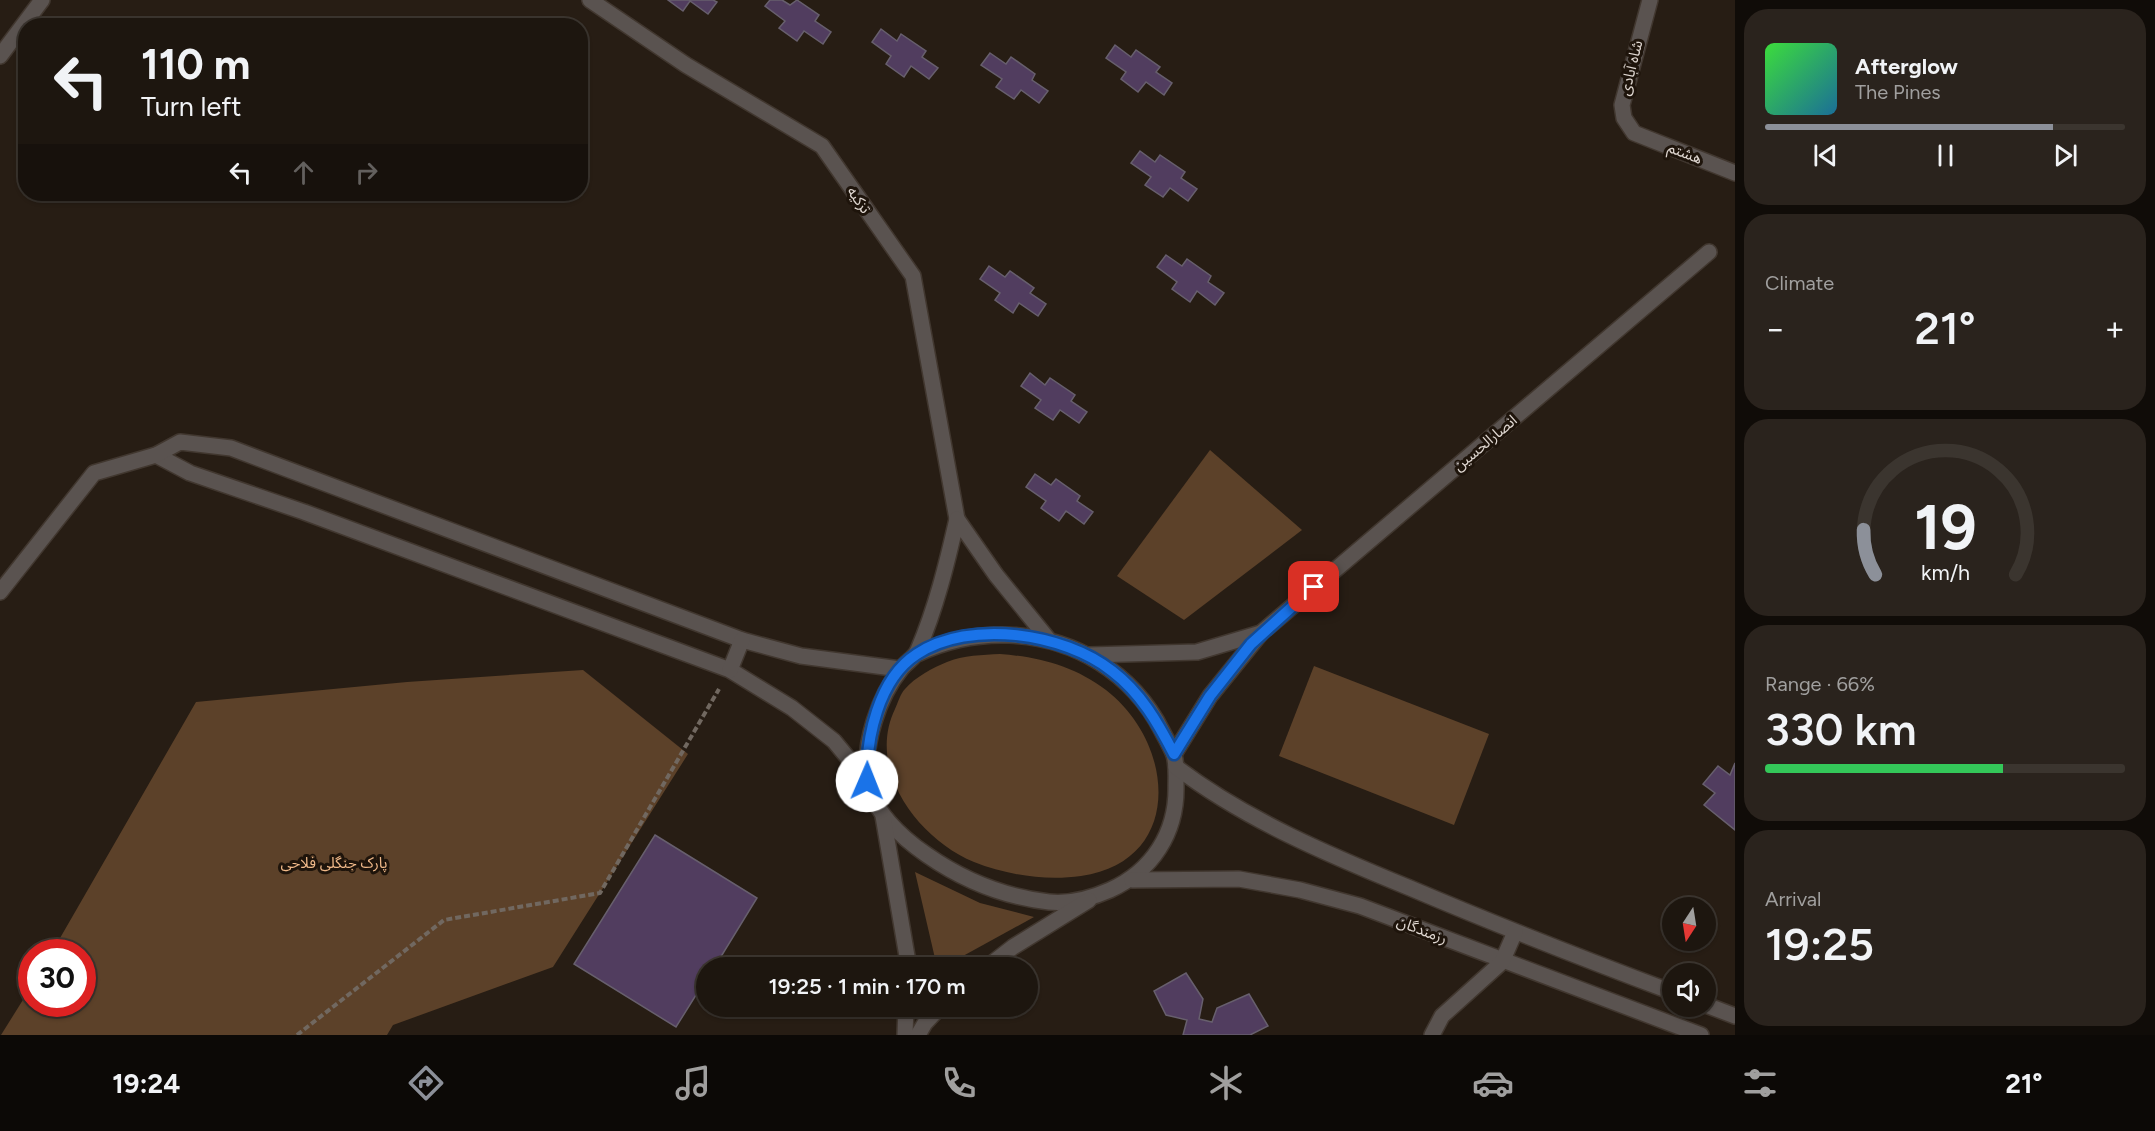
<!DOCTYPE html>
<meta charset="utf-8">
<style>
body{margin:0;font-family:Figtree,"Noto Sans Arabic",sans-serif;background:#2a231d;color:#f1f3f6;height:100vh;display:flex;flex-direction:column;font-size:22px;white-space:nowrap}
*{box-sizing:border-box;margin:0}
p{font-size:20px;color:#a09f9e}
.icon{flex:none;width:33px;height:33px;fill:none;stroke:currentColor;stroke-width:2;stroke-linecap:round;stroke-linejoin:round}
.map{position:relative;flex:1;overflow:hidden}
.panel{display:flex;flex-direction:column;gap:9px;padding:9px;background:#100c08;width:420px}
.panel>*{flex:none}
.banner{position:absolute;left:18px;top:18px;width:570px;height:183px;border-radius:24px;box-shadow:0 2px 4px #0004,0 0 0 2px #3b352f;background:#1d160f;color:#f1f3f6;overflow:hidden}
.needle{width:39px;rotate:192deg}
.controls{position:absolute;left:1662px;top:897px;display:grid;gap:12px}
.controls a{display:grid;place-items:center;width:54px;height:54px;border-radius:50%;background:#1d160f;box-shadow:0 2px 4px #0004,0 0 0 2px #3b352f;font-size:30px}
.speed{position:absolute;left:18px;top:939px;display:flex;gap:12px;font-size:30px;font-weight:700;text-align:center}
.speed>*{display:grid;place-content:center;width:78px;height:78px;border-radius:50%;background:#1d160f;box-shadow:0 2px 4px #0004,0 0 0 2px #3b352f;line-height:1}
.speed .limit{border:9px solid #d22;background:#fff;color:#111}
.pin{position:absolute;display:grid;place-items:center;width:51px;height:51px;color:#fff;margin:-26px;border-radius:12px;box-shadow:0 3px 9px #0006}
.me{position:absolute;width:66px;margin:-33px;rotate:1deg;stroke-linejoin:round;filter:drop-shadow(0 0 4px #0008)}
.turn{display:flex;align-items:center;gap:21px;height:126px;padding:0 24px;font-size:27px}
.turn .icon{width:78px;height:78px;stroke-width:2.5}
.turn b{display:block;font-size:42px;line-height:51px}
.lanes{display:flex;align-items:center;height:57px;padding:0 24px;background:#0003;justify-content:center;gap:30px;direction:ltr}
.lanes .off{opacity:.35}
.big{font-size:45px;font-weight:600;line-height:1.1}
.panel .card{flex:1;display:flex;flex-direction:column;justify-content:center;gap:9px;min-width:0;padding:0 21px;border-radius:24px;background:#2a231d}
.panel .dial{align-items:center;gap:0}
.dial svg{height:156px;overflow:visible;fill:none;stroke:#3b352f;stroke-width:7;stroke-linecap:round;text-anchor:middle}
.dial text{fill:#f1f3f6;stroke:none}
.song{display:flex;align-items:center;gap:18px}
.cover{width:72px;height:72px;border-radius:9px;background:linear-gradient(135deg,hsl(120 70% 55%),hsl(200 70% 35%))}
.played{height:6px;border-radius:3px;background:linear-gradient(90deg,#8c9099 80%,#3b352f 80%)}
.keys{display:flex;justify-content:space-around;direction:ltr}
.heat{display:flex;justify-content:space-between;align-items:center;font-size:33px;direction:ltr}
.charge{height:9px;border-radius:4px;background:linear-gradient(90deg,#34c759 66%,#3b352f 0)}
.trip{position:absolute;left:696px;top:957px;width:342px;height:60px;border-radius:30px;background:#1d160f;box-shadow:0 2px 4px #0004,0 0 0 2px #3b352f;font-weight:600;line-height:60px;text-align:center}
.tabs{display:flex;height:96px;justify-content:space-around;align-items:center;background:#0c0906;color:#a09f9e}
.tabs .icon{width:42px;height:42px}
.tabs .selected{color:#8c9099}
.tabs b{font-size:27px;color:#f1f3f6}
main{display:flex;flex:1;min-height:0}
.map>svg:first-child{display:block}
.green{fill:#5c4129}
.building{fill:#513d5f;stroke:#675f6d;stroke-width:1.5}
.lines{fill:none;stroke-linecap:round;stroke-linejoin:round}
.minor-casing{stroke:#41372f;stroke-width:18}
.path{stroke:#716860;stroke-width:4;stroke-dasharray:6 3;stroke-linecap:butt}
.minor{stroke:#5a5350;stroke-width:15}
.route-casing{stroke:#114b97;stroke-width:15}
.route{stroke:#1a73e8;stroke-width:10}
.labels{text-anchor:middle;stroke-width:6;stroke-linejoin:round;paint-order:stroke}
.street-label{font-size:15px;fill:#e0d8d2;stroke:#1e140b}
.park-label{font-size:15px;fill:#f0b989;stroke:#1e140b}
</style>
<main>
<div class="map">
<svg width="1735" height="1035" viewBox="0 0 1735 1035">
<rect width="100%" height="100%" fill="#271d14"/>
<g class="green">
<path d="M1210,450L1302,530L1184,620L1117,576Z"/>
<path d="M1000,654C1039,657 1074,666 1106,690C1175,743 1185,861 1081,876C1045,881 1007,875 974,862C918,839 866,769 895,709C898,703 900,694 905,689C914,678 934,667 947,662C963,655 983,655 1000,654Z"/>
<path d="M1314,666L1489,734L1454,825L1279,756Z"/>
<path d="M583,670L688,754L553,967L393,1025L387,1035H1L31,987L32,1004H82V952H52L196,702L407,682Z"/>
<path d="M915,872L980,903L1034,917L943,967H937Z"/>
</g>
<g class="building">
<path d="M668,0H713L717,2L708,14L690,1L683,11Z"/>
<path d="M770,0H782L790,5L797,0L819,15L815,21L831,32L823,44L804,31L797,41L779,28L785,21L765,6Z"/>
<path d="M881,29L897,41L901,34L926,51L922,57L938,68L929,79L911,66L904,77L886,64L891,56L872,42Z"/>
<path d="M1115,45L1131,57L1136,50L1160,67L1156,72L1172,83L1164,95L1146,82L1138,92L1121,79L1126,72L1106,58Z"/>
<path d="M990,53L1006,64L1011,57L1035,74L1032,80L1048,91L1039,103L1021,90L1014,99L996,87L1002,79L981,65Z"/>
<path d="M1140,151L1155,162L1160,155L1185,172L1181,178L1197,189L1188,201L1170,188L1163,197L1145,185L1151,177L1131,163Z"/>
<path d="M1166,255L1182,266L1187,259L1211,276L1208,282L1224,293L1215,305L1197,291L1190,302L1172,289L1177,282L1157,267Z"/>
<path d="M989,266L1005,277L1010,271L1034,288L1030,293L1046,304L1038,316L1019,303L1013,313L995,300L1000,293L980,279Z"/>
<path d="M1030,373L1045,385L1050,378L1075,395L1071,401L1087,412L1079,423L1060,410L1053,420L1035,408L1041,400L1021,386Z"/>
<path d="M1035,474L1051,485L1056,479L1080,496L1077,501L1093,512L1084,524L1066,511L1059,521L1041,508L1046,501L1026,487Z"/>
<path d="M1735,763V830L1704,805L1715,793L1703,784L1718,766L1730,775Z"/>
<path d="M655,835L757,898L714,968H706V979L676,1027L574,964Z"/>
<path d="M1186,973L1203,999L1199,1019L1212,1022L1217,1008L1249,994L1268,1026L1250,1035H1183L1187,1020L1166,1015L1154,991Z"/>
</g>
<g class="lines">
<defs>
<g id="minor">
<path d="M590,0L686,65L822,146L913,276L957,519"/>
<path d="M1650,0L1622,105L1624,118L1634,133L1735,173"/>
<path d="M0,56L42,0"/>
<path d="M156,455L190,473L304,512L730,670L792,708L834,741L867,781"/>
<path d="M0,592L94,473L156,455L180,442L231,448L742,640L801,656L900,669"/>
<path d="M917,654C975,627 1044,628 1099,662C1126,679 1148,703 1162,731C1166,739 1171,747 1174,755C1177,765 1176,776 1176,786C1177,833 1152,871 1110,890C1092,898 1069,904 1049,902C1005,897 963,880 927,855C902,838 871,810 867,778C864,743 878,697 901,669C906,662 915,658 918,650C936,608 947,563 957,519L996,575L1048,639"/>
<path d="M1089,655L1197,652L1261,633"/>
<path d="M730,670L742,640"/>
<path d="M1174,754L1210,696L1261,633L1709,252"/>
<path d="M1176,767C1246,820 1329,855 1410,888C1497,925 1584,959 1672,992"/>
<path d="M883,816L909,968"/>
<path d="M1132,880L1239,879L1300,890L1360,906L1701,1035"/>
<path d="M986,968L1013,947L1089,900"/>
<path d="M1706,1005L1735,1016"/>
<path d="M905,1035L906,1006"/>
<path d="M918,1035L925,1023L941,1006"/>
<path d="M1432,1035L1442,1016L1502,962L1515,932"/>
</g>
</defs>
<use href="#minor" class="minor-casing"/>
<path class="path" d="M297,1035L444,920L600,893L719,689"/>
<use href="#minor" class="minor"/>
</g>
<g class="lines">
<defs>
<path id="route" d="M867,781C866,739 878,679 917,654C970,619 1064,633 1112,671C1141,693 1158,723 1174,754L1210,696L1251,644L1314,587"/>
</defs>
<use href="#route" class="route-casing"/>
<use href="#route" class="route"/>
</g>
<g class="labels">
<g class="street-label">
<text transform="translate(1631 68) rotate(-76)" y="5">شاه آبادی</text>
<text transform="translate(1685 153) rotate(21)" y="5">هشتم</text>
<text transform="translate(859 200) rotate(55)" y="5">تزکیه</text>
<text transform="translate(1485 443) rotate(-40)" y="5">انصارالحسین</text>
<text transform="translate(1422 930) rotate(21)" y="5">رزمندگان</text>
</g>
<g class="park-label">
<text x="334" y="868">پارک جنگلی فلاحی</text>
</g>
</g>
</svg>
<div class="controls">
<a><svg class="needle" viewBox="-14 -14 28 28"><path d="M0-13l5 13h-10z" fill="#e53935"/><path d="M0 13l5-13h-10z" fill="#a09f9e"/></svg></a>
<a><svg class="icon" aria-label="sound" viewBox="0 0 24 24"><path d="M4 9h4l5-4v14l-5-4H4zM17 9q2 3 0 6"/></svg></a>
</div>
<div class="speed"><div class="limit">30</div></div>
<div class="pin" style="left:1314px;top:587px;background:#d93025"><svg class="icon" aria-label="arrive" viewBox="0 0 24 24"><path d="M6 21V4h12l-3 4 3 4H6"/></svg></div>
<svg class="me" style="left:867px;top:781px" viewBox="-20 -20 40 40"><circle r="19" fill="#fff"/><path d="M0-13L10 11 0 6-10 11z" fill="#1a73e8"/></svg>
<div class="trip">19:25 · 1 min · 170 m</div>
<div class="banner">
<div class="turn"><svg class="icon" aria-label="left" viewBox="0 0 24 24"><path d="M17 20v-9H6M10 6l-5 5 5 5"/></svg><div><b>110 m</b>Turn left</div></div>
<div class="lanes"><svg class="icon" aria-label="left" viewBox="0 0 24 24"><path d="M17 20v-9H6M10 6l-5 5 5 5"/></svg><svg class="icon off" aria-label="ahead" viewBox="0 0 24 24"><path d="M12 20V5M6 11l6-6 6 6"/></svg><svg class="icon off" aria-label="right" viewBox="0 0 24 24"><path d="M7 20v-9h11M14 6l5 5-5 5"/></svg></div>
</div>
</div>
<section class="panel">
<div class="card">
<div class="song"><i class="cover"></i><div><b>Afterglow</b><p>The Pines</p></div></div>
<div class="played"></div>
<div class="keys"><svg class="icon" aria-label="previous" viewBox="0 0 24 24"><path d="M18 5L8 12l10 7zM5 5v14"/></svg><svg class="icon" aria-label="pause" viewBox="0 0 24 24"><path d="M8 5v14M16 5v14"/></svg><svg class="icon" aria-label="next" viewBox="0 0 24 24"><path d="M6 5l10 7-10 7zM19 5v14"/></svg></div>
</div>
<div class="card"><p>Climate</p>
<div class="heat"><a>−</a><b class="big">21°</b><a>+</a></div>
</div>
<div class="card dial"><svg viewBox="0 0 100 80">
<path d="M14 69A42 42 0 1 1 86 69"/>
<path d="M14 69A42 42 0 0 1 8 46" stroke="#8c9099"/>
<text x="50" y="56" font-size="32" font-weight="700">19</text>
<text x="50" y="72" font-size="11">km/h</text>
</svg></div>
<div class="card"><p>Range · 66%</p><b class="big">330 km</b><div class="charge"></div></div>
<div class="card"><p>Arrival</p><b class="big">19:25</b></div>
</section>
</main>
<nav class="tabs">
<b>19:24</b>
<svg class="icon selected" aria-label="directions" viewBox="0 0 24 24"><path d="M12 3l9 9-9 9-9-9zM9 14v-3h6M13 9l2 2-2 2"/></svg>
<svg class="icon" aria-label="music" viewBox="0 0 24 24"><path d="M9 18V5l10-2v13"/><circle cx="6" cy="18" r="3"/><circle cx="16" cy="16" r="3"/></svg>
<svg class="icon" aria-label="phone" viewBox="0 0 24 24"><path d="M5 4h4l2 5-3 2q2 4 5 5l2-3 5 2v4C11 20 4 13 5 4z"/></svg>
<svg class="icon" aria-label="climate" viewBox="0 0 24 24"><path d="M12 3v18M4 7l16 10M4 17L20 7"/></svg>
<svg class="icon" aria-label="car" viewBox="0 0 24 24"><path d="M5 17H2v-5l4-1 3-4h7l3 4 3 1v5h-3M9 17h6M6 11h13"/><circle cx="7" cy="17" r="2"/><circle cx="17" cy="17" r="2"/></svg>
<svg class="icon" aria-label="filters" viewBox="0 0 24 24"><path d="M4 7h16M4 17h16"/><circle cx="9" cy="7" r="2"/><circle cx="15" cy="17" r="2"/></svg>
<b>21°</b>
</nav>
